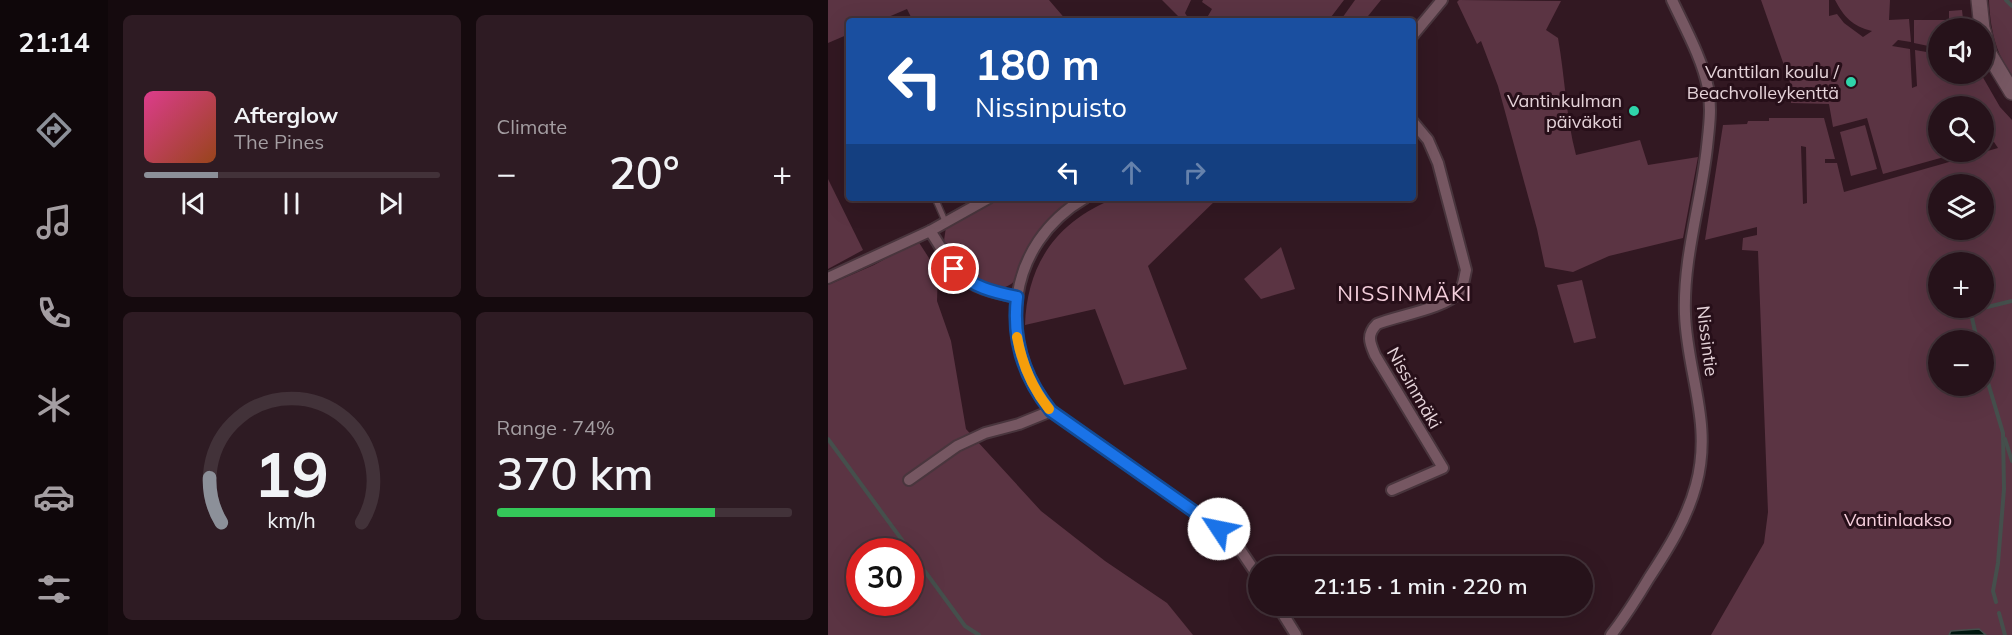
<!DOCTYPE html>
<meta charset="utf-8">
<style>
body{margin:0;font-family:Mulish,sans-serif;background:#2e1b23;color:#f1f3f6;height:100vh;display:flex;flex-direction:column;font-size:22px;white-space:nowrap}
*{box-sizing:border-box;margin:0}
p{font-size:20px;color:#a49ea2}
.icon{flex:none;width:33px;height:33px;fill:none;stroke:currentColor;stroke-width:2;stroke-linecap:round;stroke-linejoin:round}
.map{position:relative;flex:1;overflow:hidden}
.side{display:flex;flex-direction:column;gap:15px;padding:15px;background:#150a0e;width:720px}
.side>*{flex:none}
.guide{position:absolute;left:18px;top:18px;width:570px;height:183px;border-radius:6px;box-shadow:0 6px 24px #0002,0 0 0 2px #423239;background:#1a4fa0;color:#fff;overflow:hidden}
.tools{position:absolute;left:1100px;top:18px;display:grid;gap:12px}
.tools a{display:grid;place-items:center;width:66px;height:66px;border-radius:50%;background:#26121a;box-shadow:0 6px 24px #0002,0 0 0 2px #423239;font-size:30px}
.speed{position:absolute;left:18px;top:538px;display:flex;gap:12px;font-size:30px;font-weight:700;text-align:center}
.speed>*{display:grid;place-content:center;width:78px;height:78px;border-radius:50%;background:#26121a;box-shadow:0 6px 24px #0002,0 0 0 2px #423239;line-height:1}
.speed .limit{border:9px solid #d22;background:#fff;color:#111}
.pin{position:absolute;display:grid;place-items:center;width:51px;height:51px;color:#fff;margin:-26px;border:3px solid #fff;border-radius:50%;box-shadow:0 2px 6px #0007}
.me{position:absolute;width:66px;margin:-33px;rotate:304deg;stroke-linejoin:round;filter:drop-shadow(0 0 4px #0008)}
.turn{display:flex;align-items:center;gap:21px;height:126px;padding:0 30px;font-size:27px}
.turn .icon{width:78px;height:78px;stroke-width:2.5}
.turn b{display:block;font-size:42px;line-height:51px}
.lanes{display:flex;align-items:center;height:57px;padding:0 30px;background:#0003;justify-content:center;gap:30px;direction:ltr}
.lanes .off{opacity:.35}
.big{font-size:45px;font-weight:600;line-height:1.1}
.side .widget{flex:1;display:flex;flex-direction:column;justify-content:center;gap:9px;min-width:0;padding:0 21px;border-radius:9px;background:#2e1b23}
.side .dial{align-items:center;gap:0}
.dial svg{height:156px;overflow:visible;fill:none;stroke:#423239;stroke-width:7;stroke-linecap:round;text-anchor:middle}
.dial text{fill:#f1f3f6;stroke:none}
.song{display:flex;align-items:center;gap:18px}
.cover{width:72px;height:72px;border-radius:9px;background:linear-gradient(135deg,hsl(330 70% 55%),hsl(20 70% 35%))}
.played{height:6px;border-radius:3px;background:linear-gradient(90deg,#8c9099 25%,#423239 25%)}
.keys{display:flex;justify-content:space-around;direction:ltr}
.heat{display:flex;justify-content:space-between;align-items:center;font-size:33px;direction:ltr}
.charge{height:9px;border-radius:4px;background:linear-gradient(90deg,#34c759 74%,#423239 0)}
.side .tiles{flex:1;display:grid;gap:15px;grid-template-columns:repeat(2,1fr)}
.trip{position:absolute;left:420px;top:556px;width:345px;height:60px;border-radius:30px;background:#26121a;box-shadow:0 6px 24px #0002,0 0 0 2px #423239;font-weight:600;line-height:60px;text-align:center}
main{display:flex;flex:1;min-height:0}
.menu{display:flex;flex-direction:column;width:108px;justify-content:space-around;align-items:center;background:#0f070a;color:#a49ea2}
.menu .icon{width:42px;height:42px}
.menu .selected{color:#8c9099}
.menu b{font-size:27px;color:#f1f3f6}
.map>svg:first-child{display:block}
.green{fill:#5b3443;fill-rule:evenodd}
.water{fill:#00170f;stroke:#454f4c;stroke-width:1.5}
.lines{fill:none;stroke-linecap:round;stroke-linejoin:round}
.stream{stroke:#454f4c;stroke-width:4}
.lane-casing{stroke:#49353d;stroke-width:8}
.street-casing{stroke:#49353d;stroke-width:14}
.secondary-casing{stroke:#49353d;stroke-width:18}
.lane{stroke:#765762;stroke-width:5}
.street{stroke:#765762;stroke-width:10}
.secondary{stroke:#765762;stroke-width:15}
.route-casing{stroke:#114b97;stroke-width:15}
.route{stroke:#1a73e8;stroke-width:10}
.slow{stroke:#f59e0b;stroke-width:10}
.poi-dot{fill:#2fd4aa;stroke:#270f19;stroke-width:2}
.labels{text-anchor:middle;stroke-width:6;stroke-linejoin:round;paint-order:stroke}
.poi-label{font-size:18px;fill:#e5d3d9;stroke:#270f19;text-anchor:end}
.street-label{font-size:18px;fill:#e5d3d9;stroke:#270f19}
.park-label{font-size:18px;fill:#f7cfdd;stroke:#270f19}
.quarter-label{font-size:21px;letter-spacing:1.5px;fill:#f4cfdc;stroke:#270f19}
</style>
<main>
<nav class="menu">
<b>21:14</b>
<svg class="icon selected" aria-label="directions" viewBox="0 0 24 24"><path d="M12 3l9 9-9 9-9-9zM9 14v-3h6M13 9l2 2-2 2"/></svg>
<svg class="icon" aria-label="music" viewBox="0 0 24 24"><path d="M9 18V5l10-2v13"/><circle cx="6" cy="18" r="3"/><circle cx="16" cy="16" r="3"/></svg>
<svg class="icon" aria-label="phone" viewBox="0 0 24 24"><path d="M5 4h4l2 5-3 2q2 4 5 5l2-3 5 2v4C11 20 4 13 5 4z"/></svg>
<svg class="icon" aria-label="climate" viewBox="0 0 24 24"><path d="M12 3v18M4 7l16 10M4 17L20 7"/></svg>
<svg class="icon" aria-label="car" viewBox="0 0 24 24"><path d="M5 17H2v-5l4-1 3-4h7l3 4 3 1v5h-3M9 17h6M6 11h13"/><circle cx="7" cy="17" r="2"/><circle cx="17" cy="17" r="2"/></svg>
<svg class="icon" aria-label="filters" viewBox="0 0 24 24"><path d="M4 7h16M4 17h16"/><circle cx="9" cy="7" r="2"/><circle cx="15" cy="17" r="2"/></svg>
</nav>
<section class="side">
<div class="tiles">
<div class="widget">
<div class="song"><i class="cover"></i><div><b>Afterglow</b><p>The Pines</p></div></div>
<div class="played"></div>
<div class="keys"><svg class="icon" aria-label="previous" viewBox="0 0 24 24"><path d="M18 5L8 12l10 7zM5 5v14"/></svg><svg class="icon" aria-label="pause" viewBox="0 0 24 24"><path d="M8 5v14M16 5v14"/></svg><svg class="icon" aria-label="next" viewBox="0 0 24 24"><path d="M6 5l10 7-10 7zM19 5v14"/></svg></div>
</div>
<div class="widget"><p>Climate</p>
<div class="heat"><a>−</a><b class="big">20°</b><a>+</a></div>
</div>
<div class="widget dial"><svg viewBox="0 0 100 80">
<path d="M14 69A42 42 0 1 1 86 69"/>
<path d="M14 69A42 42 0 0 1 8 46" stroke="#8c9099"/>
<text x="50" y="56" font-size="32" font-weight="700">19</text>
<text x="50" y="72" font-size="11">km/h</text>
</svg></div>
<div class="widget"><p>Range · 74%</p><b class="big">370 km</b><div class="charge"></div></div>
</div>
</section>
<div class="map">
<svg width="1184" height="635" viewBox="0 0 1184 635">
<rect width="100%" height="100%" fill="#321822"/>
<g class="green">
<path d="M0,0H221L239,21H85L79,9L51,21H21V34L0,43Z"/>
<path d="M334,0H363L357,13L362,21H355Z"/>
<path d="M375,0H516L500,21H377L384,9L374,2Z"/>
<path d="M527,0H553L536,21H512Z"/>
<path d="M631,0L733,1L718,30L730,38C737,77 738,117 748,155L812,140L820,165L870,157L855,238L781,256L745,272L717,267L709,229L670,86L653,41L649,44L629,2Z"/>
<path d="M933,0H1001V16L1009,14L1016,23L1035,37L1044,31C1024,26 1016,17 1007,0H1062L1061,20L1081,19L1083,42L1070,40L1064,46L1082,49L1084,88L1089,86L1087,50L1110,54V74H1153L1172,107L1184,120V635H883L936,543L940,512L930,251L914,250L915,238L929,235V227L877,240L895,125L919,124L920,121H941V118H996L1007,159H997V163H1009L1016,192L1170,148L1166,142L1155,145V106H1110V152H1134L1055,174L1039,118L1005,127L1001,104L963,103L964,88ZM973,146L978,147L979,203L975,204ZM1110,184H1155V230H1110ZM1110,262H1155V308H1110ZM1110,340H1155V386H1110Z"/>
<path d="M1161,0H1184V75C1167,54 1162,26 1161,0Z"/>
<path d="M1134,10L1136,28H1110V48L1086,43V20H1121V11Z"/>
<path d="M1037,125L1049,169L1023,176L1012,132Z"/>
<path d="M0,179L35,250L0,269Z"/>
<path d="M170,198H250C229,207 207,235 196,254C192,262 192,273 187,280C183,286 173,290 166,288C152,285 118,258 116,243C116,237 118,230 118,225Z"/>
<path d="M288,198H390L320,266L359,369L296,385L267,309L197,325C199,263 230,220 288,198Z"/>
<path d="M90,241L110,272L109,301L123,341L138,429L213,511L277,561L339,603L365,635H0V285L46,265ZM32,552H82V603H32Z"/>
<path d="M453,247L467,289L433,299L416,279Z"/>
<path d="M754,280L768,338L746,343L729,285Z"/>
</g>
<path class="water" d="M1151,629L1158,635H1121L1123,631Z"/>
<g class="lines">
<g class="stream">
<path d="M1178,0L1184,6"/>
<path d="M1149,340L1144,318L1147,310L1184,301"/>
<path d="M1155,366L1175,433L1176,489L1170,563L1165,591L1168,602"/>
<path d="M0,439L137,626L151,635"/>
<path d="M1177,439L1184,461"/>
<path d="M1171,613L1177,635"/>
</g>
<defs>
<path id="lane" d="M107,198L117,221"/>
<g id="street">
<path d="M585,35L614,0"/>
<path d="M257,198C178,244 167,343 223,411L391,529L409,545L430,576"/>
<path d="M102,231L161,198"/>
<path d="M0,278L102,231C111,243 118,259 128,271C143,288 167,293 189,297"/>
<path d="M81,480L129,446L157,433L191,424L223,411"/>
<path d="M564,490L615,468L547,355C542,343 538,335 549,324C568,316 619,308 631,292C636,286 636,278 638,270L610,163L600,140L585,122"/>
<path d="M450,606L468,635"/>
<path d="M783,635C797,617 809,598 821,578C840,549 859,519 868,485C885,423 859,374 857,314C855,258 873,203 879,147C881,127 884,108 880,88C874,58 857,28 844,0"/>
</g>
<g id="secondary">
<path d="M1151,0L1154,28"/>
<path d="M1155,31L1161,54L1184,92"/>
</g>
</defs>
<use href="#lane" class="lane-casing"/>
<use href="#street" class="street-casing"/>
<use href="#secondary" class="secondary-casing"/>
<use href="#lane" class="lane"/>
<use href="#street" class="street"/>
<use href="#secondary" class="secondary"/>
</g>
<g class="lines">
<defs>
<path id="route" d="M126,269C144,287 165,292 189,297C184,340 196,378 223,411L391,529"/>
</defs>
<use href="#route" class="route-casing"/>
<use href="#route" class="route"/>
<path class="slow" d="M189,337C194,364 204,388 221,409"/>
</g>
<g class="poi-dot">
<circle cx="1023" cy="82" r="6"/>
<circle cx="806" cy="111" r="6"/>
</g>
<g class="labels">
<g class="poi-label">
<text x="1011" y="78">Vanttilan koulu /<tspan x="1011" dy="21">Beachvolleykenttä</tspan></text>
<text x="794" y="107">Vantinkulman<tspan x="794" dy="21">päiväkoti</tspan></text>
</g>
<g class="street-label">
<text transform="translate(879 341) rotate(83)" y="6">Nissintie</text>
<text transform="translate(586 388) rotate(60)" y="6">Nissinmäki</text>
</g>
<g class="park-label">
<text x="1070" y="526">Vantinlaakso</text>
</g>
<g class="quarter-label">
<text x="577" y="301">NISSINMÄKI</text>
</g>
</g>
</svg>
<div class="tools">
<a><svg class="icon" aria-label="sound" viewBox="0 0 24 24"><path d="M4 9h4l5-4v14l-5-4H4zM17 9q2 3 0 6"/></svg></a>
<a><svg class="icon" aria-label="search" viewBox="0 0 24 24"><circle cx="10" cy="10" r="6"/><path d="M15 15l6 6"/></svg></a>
<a><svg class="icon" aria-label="layers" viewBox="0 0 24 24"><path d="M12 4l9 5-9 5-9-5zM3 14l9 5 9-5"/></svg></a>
<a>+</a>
<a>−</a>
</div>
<div class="speed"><div class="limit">30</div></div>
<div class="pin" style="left:126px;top:269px;background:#d93025"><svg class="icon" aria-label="arrive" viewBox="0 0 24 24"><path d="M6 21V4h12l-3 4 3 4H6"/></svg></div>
<svg class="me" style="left:391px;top:529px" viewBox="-20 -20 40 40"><circle r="19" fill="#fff"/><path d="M0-13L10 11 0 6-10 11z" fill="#1a73e8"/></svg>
<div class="trip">21:15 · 1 min · 220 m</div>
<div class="guide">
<div class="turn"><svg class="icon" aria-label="left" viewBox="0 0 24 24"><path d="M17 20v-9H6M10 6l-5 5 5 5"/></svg><div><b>180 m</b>Nissinpuisto</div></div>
<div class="lanes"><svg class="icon" aria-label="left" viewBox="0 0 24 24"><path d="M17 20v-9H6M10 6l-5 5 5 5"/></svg><svg class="icon off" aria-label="ahead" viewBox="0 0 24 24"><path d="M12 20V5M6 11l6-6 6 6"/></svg><svg class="icon off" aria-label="right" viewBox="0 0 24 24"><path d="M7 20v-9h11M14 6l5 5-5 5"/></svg></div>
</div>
</div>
</main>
